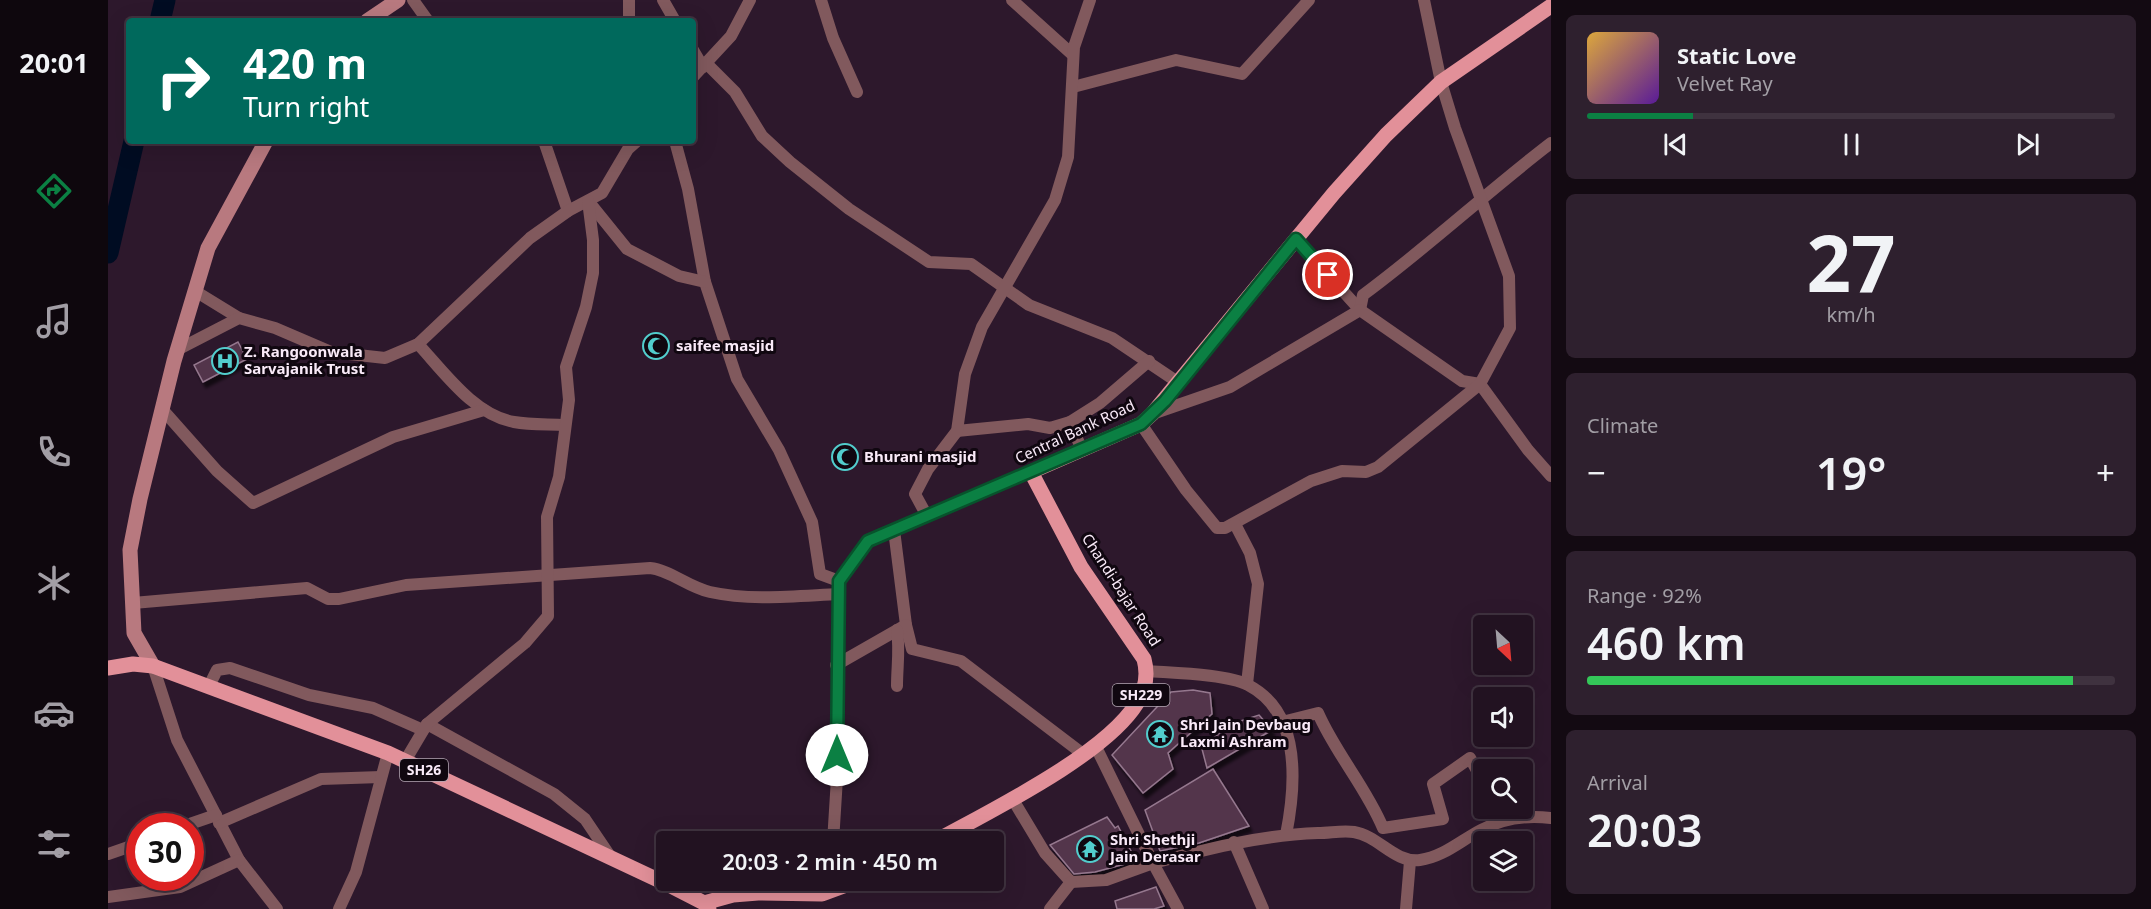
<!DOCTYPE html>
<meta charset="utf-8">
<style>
body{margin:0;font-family:"Noto Sans",sans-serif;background:#2e202e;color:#f1f3f6;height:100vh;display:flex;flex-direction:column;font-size:22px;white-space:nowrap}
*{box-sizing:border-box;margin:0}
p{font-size:20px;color:#a29ea5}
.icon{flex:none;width:33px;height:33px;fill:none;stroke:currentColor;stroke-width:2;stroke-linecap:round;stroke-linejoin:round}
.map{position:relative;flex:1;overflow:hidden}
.drawer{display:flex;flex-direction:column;gap:15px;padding:15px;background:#130a12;width:600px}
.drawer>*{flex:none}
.banner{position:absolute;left:18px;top:18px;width:570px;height:126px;border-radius:6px;box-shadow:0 6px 24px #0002,0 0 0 2px #3f323f;background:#00695c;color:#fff;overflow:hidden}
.needle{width:39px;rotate:154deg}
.fabs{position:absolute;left:1365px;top:615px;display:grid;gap:12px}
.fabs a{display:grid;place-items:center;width:60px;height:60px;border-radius:6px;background:#221221;box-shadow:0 6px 24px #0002,0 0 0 2px #3f323f;font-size:30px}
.speed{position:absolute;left:18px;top:813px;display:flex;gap:12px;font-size:30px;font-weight:700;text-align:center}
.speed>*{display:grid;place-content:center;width:78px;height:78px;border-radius:50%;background:#221221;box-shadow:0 6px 24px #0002,0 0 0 2px #3f323f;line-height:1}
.speed .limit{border:9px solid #d22;background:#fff;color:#111}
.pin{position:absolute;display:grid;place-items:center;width:51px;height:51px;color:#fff;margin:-26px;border:3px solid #fff;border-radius:50%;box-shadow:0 2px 6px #0007}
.me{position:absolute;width:66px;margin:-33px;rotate:0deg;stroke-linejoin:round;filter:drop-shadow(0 0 4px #0008)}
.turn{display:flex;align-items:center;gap:21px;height:126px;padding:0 18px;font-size:27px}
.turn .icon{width:78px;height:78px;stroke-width:2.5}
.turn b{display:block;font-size:42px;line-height:51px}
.big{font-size:45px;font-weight:600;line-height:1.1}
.drawer .tile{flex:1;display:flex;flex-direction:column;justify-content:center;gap:9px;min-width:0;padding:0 21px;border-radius:9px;background:#2e202e}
.drawer .dial{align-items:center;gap:0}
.dial b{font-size:78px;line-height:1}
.song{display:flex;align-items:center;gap:18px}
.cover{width:72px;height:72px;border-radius:9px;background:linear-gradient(135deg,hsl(40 70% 55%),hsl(270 70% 35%))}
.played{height:6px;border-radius:3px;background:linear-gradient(90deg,#0b8043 20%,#3f323f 20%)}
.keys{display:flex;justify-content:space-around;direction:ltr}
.heat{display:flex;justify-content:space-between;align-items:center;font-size:33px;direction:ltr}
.charge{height:9px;border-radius:4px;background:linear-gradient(90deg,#34c759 92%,#3f323f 0)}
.trip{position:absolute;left:548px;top:831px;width:348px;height:60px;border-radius:6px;background:#221221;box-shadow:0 6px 24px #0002,0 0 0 2px #3f323f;font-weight:600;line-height:60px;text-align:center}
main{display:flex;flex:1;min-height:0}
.tabs{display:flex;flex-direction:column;width:108px;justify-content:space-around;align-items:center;background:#0e070d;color:#a29ea5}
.tabs .icon{width:42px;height:42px}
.tabs .on{color:#0b8043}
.tabs b{font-size:27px;color:#f1f3f6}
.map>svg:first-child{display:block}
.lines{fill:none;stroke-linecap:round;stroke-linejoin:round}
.river{stroke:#000c22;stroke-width:21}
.building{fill:#53344c;stroke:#95788e;stroke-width:1.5;filter:url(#shadow)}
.street{stroke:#81595d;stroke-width:12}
.secondary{stroke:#b8797f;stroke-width:15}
.primary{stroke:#e29099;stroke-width:15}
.route-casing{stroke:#07532c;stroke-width:15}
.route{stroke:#0b8043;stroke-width:10}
.labels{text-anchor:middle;stroke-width:6;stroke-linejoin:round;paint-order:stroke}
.shield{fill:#100710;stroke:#b3a6b2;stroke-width:1.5}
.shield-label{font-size:14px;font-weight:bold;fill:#f9eaf8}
.poi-label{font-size:15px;font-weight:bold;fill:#f9eaf8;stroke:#100710;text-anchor:start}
.street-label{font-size:15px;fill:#f9eaf8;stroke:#100710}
</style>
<main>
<nav class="tabs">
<b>20:01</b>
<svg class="icon on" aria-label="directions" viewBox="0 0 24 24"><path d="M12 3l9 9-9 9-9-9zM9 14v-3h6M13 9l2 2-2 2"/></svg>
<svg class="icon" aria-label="music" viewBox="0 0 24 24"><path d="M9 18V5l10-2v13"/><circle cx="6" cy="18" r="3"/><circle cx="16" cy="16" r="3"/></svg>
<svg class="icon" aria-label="phone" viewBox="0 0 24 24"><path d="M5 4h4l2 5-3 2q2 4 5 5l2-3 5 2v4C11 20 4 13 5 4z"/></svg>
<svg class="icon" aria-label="climate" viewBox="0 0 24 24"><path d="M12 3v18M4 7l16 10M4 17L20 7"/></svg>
<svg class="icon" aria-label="car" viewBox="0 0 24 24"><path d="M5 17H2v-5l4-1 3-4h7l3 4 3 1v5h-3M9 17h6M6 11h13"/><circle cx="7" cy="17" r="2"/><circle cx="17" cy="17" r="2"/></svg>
<svg class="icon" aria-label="filters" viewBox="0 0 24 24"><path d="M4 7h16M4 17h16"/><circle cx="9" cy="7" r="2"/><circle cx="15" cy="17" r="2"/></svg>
</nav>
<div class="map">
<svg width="1443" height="909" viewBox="0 0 1443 909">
<defs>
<filter id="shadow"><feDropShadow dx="3" dy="5.5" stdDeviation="1.5" flood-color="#0009"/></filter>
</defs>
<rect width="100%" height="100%" fill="#2d182c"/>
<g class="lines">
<g class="river">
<path d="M52,21L57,0"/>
<path d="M0,253L26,141"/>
</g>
</g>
<g class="building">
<path d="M130,342L139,359L95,382L86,365Z"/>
<path d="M1085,690L1102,693L1104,714L1060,753L1065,769L1035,793L1004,755L1063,692Z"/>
<path d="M1151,715L1164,730L1099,768L1094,749L1120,725Z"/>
<path d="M1105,769L1141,826L1091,843L1052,851L1037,810Z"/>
<path d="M999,817L1007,828L1010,826L1024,853L1021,863L987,872L966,874L942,845Z"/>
<path d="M1048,887L1056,906L1046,909H1009L1007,901Z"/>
</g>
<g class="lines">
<g class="street">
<path d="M305,0L320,21"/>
<path d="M555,0L567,21"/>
<path d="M713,0L725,38L749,92"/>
<path d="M904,0L965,55"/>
<path d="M521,21V0"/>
<path d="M585,50L595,67"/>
<path d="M598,63L627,92L654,136L682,162L741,209L821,262L863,264L921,305L1004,338L1071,383"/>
<path d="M585,77L623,36L642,0"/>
<path d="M965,87L1068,60L1134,74L1201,0"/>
<path d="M436,141L460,211"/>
<path d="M567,141L580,189L597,282L629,379L671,450L704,522L712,574L731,581"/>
<path d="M481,202L519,249L571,276L597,282"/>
<path d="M1188,239L1252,310"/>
<path d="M87,291L131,318"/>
<path d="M1252,310L1255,295C1320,247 1379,192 1443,143"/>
<path d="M310,344C336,372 366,415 406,422C422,425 440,424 457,425"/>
<path d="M69,350L131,318L167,328L223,352L277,358L310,344L422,238L460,211L494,193L520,149L529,141"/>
<path d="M54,409L109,471L145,503L285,437L376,410"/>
<path d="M1044,414L1122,387L1252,310L1354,381L1372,384L1420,450L1443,476"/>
<path d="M962,422L974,450"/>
<path d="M1033,424L1078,490L1109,528H1117L1203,481L1234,471L1258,472L1270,467L1372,384L1402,328L1401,276L1347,128L1333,82L1316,0"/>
<path d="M849,431L920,424L942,428L962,422L992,403L1041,361"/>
<path d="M819,516L807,494L820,469L849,431L857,374L874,327L947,200L960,157L966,47L982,0"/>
<path d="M1127,524L1142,553L1150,584L1139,684"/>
<path d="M786,530L798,625L804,649L853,661L975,754"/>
<path d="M25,603L199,588L220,599H231L298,585L542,568C562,570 580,587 602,592C643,601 688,596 731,594"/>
<path d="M728,665L798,625"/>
<path d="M45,666L69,740L131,860L169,909"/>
<path d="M1039,671C1065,673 1119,674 1140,685C1194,713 1188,785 1178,835"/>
<path d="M101,686L109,670L122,668L201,695L265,708L315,730"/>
<path d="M789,686C789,667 792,649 789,630"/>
<path d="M1174,722L1210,713C1228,754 1258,787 1275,828L1335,819L1325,784L1362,758L1376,783"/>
<path d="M319,724L446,794L477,819L502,856"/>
<path d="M987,745L1045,863C1100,849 1153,835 1210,833C1222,833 1235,830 1246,832C1271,836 1286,863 1312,860C1335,857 1352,841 1373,830C1395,818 1418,815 1443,818"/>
<path d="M297,761L319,724L417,643L440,616L439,517L451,477L461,400L458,367L478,307L485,273V240L480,201"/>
<path d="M904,798L937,853L963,882L998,880L1045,863L1070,909"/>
<path d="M111,823L213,779L273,777"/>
<path d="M76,826L108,815"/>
<path d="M725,842L729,778L731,581L760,541L923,472"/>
<path d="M1126,842L1155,909"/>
<path d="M0,854L32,843"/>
<path d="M0,897L72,887L131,860"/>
<path d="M231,909L248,872L280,753"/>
<path d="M942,909L963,882"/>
<path d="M1298,909L1302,861"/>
</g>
<g class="secondary">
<path d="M259,21L290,0"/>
<path d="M45,666L26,633L22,550L32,499L66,361L100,248L158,141"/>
</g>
<g class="primary">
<path d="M0,668L25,664L45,666L280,753L565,887L596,903L601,909"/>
<path d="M826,842C882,811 997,755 1029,703C1038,689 1040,674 1036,659L973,567L923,472L1033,424L1044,414L1226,193L1278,135L1333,82L1443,6"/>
<path d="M596,903L625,895L650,893L714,894L752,880"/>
</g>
</g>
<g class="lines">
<defs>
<path id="route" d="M729,755L731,581L760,541L1033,424L1057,401L1188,239L1220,275"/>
</defs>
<use href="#route" class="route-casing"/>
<use href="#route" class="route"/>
</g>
<defs>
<symbol id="mosque-ring" viewBox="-11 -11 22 22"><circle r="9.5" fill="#100710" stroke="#52cdcd" stroke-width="1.5"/><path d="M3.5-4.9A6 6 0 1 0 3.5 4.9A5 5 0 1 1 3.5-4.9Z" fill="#52cdcd"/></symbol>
<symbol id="hospital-ring" viewBox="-11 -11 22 22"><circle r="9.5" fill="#100710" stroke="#52cdcd" stroke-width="1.5"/><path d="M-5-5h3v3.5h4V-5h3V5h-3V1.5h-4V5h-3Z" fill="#52cdcd"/></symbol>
<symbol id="temple-ring" viewBox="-11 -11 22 22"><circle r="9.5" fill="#100710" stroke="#52cdcd" stroke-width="1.5"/><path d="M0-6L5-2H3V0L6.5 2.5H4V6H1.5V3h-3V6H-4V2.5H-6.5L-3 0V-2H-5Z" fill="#52cdcd"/></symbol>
</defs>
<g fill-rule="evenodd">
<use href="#mosque-ring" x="533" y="331" width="30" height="30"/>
<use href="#hospital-ring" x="102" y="346" width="30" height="30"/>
<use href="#mosque-ring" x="722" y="442" width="30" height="30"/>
<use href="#temple-ring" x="1037" y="719" width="30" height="30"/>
<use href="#temple-ring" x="967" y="834" width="30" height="30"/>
</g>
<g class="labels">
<g class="shield">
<rect x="1004.5" y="684" width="57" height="22" rx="4.5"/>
<rect x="292" y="759" width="48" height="22" rx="4.5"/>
</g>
<g class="shield-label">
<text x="1033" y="700">SH229</text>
<text x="316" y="775">SH26</text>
</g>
<g class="poi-label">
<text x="568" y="351">saifee masjid</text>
<text x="136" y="357">Z. Rangoonwala<tspan x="136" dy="17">Sarvajanik Trust</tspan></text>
<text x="756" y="462">Bhurani masjid</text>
<text x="1072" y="730">Shri Jain Devbaug<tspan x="1072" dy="17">Laxmi Ashram</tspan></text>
<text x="1002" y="845">Shri Shethji<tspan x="1002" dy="17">Jain Derasar</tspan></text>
</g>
<g class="street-label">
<text transform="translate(967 432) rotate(-25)" y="5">Central Bank Road</text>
<text transform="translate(1013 590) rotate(57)" y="5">Chandi-bajar Road</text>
</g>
</g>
</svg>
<div class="fabs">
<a><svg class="needle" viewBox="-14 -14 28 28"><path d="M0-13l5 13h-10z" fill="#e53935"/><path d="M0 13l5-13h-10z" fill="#a29ea5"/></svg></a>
<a><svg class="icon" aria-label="sound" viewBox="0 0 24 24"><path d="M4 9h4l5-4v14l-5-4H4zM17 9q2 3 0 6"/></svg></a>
<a><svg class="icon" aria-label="search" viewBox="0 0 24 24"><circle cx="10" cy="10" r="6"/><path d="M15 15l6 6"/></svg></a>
<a><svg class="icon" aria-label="layers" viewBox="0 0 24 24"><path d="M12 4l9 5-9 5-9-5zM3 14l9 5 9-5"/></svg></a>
</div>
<div class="speed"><div class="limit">30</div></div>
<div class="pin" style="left:1220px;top:275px;background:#d93025"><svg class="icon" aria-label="arrive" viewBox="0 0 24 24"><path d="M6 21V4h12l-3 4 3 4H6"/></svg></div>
<svg class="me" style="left:729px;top:755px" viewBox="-20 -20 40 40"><circle r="19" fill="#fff"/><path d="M0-13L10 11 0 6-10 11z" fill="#0b8043"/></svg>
<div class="trip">20:03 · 2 min · 450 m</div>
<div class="banner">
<div class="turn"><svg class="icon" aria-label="right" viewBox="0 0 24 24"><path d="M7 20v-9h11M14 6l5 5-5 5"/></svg><div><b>420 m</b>Turn right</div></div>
</div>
</div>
<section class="drawer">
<div class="tile">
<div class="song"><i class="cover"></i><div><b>Static Love</b><p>Velvet Ray</p></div></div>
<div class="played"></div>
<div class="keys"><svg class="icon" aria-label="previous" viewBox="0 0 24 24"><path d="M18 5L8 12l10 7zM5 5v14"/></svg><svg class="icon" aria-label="pause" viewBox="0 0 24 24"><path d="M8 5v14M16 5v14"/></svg><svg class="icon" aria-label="next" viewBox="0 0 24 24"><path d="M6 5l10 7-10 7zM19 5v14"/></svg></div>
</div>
<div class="tile dial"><b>27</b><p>km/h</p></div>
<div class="tile"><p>Climate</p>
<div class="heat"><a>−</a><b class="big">19°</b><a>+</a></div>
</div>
<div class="tile"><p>Range · 92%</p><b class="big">460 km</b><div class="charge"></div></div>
<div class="tile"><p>Arrival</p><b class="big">20:03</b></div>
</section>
</main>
